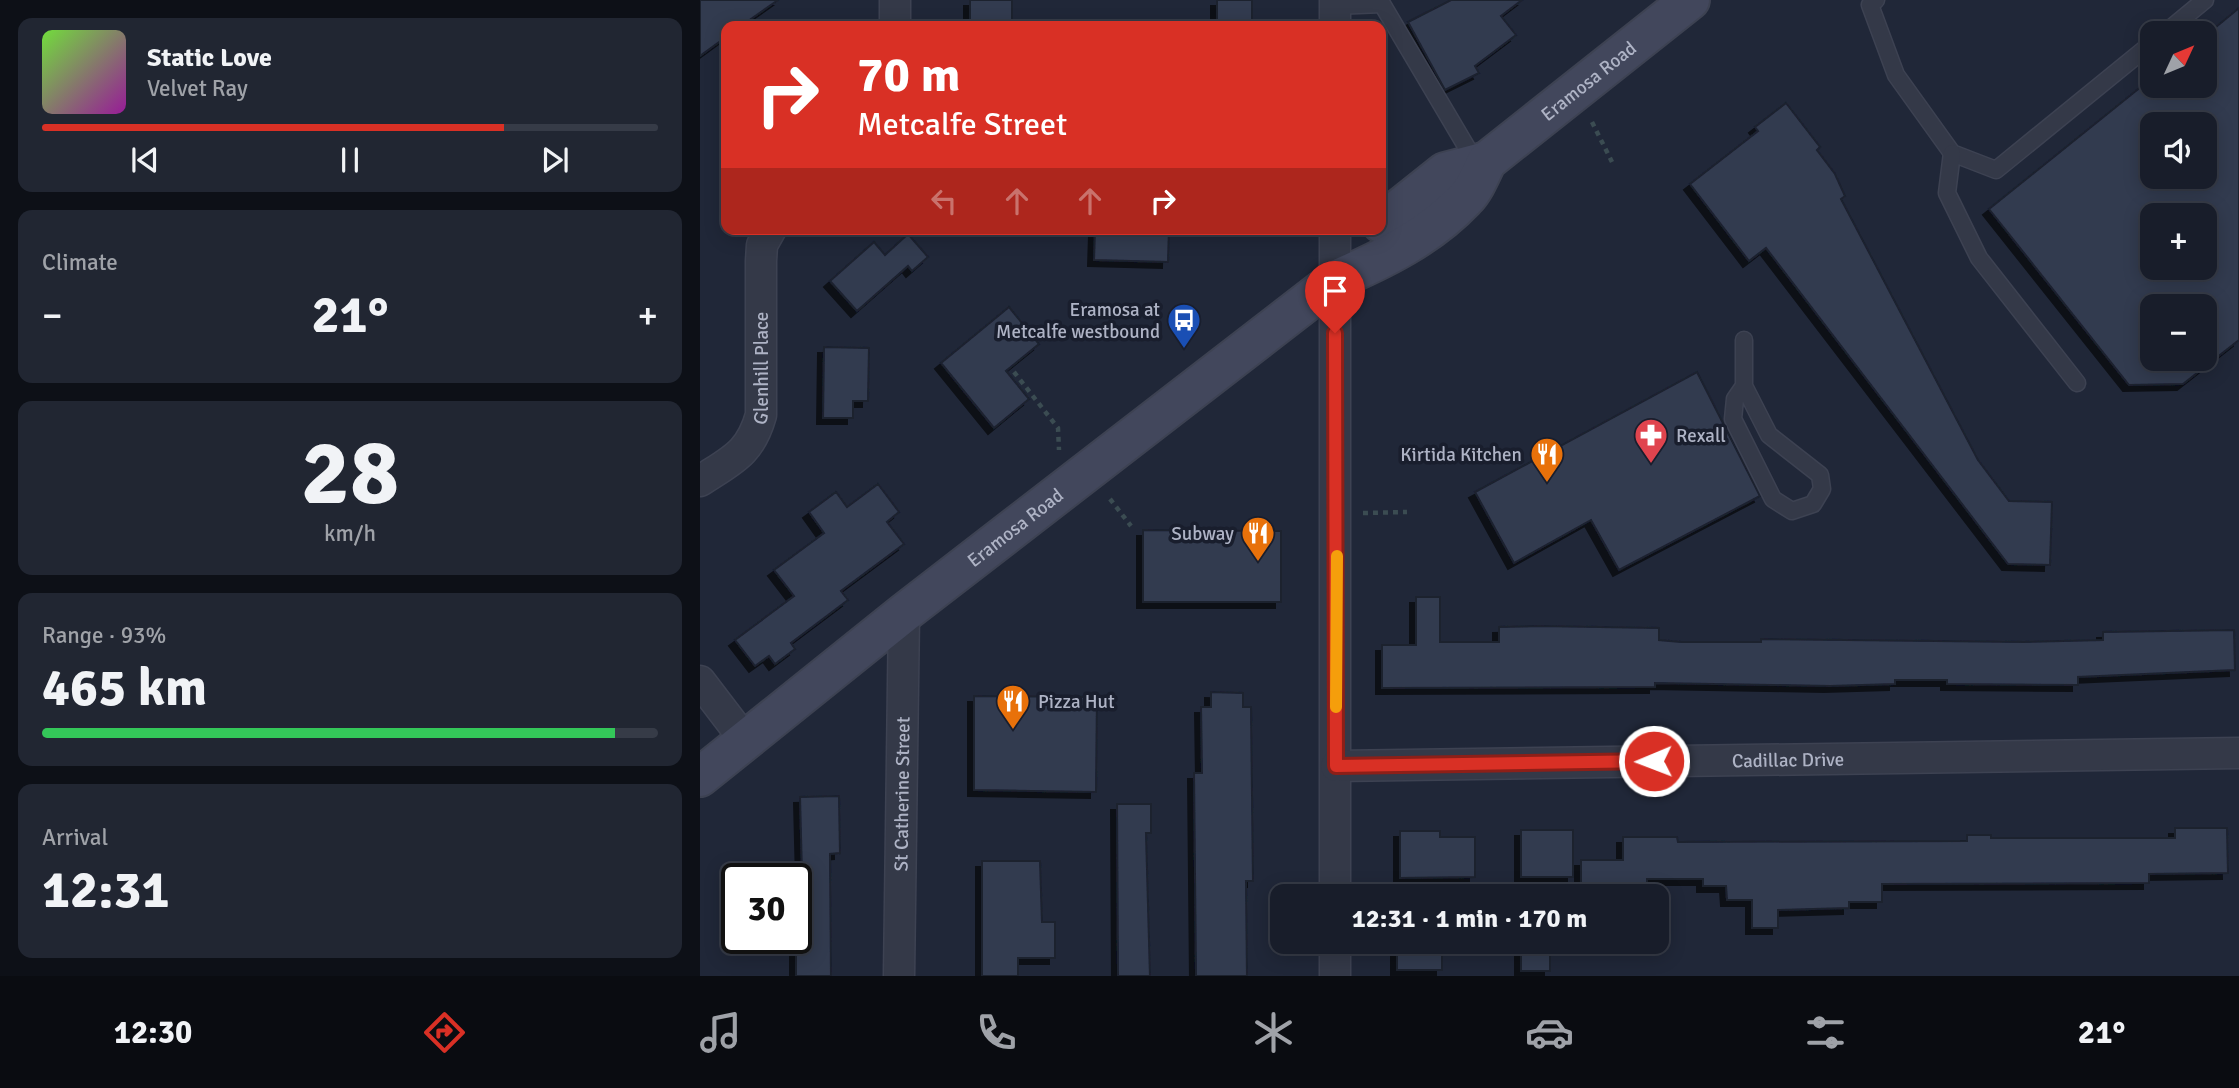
<!DOCTYPE html>
<meta charset="utf-8">
<style>
body{margin:0;font-family:Signika,sans-serif;background:#212632;color:#f1f3f6;height:100vh;display:flex;flex-direction:column;font-size:26px;white-space:nowrap}
*{box-sizing:border-box;margin:0}
p{font-size:23px;color:#9fa2a8}
.icon{flex:none;width:38px;height:38px;fill:none;stroke:currentColor;stroke-width:2;stroke-linecap:round;stroke-linejoin:round}
.map{position:relative;flex:1;overflow:hidden}
.drawer{display:flex;flex-direction:column;gap:18px;padding:18px;background:#0d1017;width:700px}
.drawer>*{flex:none}
.guide{position:absolute;left:21px;top:21px;width:665px;height:214px;border-radius:14px;box-shadow:0 4px 18px #0003,0 0 0 2px #363b47;background:#d93025;color:#fff;overflow:hidden}
.needle{width:46px;rotate:46deg}
.fabs{position:absolute;left:1440px;top:21px;display:grid;gap:14px}
.fabs a{display:grid;place-items:center;width:77px;height:77px;border-radius:14px;background:#181d2a;box-shadow:0 4px 18px #0003,0 0 0 2px #363b47;font-size:35px}
.speed{position:absolute;left:21px;top:863px;display:flex;gap:14px;font-size:35px;font-weight:700;text-align:center}
.speed>*{display:grid;place-content:center;width:91px;height:91px;border-radius:50%;background:#181d2a;box-shadow:0 4px 18px #0003,0 0 0 2px #363b47;line-height:1}
.speed .limit{border:4px solid #111;border-radius:10px;background:#fff;color:#111}
.pin{position:absolute;display:grid;place-items:center;width:60px;height:60px;color:#fff;margin:-72px -30px;border-radius:50% 50% 50% 0;rotate:-45deg;box-shadow:0 0 7px #0007}
.pin .icon{rotate:45deg}
.me{position:absolute;width:77px;margin:-38px;rotate:269deg;stroke-linejoin:round;filter:drop-shadow(0 0 5px #0008)}
.turn{display:flex;align-items:center;gap:24px;height:147px;padding:0 21px;font-size:32px}
.turn .icon{width:91px;height:91px;stroke-width:2.5}
.turn b{display:block;font-size:49px;line-height:60px}
.lanes{display:flex;align-items:center;height:66px;padding:0 21px;background:#0003;justify-content:center;gap:35px;direction:ltr}
.lanes .off{opacity:.35}
.big{font-size:52px;font-weight:700;line-height:1.1}
.drawer .card{flex:1;display:flex;flex-direction:column;justify-content:center;gap:10px;min-width:0;padding:0 24px;border-radius:14px;background:#212632}
.drawer .dial{align-items:center;gap:0}
.dial b{font-size:91px;line-height:1}
.song{display:flex;align-items:center;gap:21px}
.cover{width:84px;height:84px;border-radius:10px;background:linear-gradient(135deg,hsl(100 70% 55%),hsl(300 70% 35%))}
.played{height:7px;border-radius:4px;background:linear-gradient(90deg,#d93025 75%,#363b47 75%)}
.keys{display:flex;justify-content:space-around;direction:ltr}
.heat{display:flex;justify-content:space-between;align-items:center;font-size:38px;direction:ltr}
.charge{height:10px;border-radius:5px;background:linear-gradient(90deg,#34c759 93%,#363b47 0)}
.trip{position:absolute;left:570px;top:884px;width:399px;height:70px;border-radius:14px;background:#181d2a;box-shadow:0 4px 18px #0003,0 0 0 2px #363b47;font-weight:700;line-height:70px;text-align:center}
.tabs{display:flex;height:112px;justify-content:space-around;align-items:center;background:#0a0c11;color:#9fa2a8}
.tabs .icon{width:49px;height:49px}
.tabs .on{color:#d93025}
.tabs b{font-size:32px;color:#f1f3f6}
main{display:flex;flex:1;min-height:0}
.map>svg:first-child{display:block}
.building{fill:#323a4f;stroke:#1b202f;stroke-width:2;fill-rule:evenodd;filter:url(#shadow)}
.lines{fill:none;stroke-linecap:round;stroke-linejoin:round}
.lane-casing{stroke:#3d4252;stroke-width:19}
.street-casing{stroke:#3d4252;stroke-width:33}
.secondary-casing{stroke:#3d4252;stroke-width:42}
.path{stroke:#3b4c52;stroke-width:4.5;stroke-dasharray:5 5;stroke-linecap:butt}
.lane{stroke:#343948;stroke-width:16}
.street{stroke:#343948;stroke-width:30}
.secondary{stroke:#42475c;stroke-width:38}
.route-casing{stroke:#8d1f18;stroke-width:18}
.route{stroke:#d93025;stroke-width:12}
.slow{stroke:#f59e0b;stroke-width:12}
.labels{text-anchor:middle;stroke-width:7;stroke-linejoin:round;paint-order:stroke}
.street-label{font-size:19px;fill:#aeb3c5;stroke:#191e2d}
.poi-label{font-size:19px;fill:#aeb3c5;stroke:#191e2d;text-anchor:end}
</style>
<main>
<section class="drawer">
<div class="card">
<div class="song"><i class="cover"></i><div><b>Static Love</b><p>Velvet Ray</p></div></div>
<div class="played"></div>
<div class="keys"><svg class="icon" aria-label="previous" viewBox="0 0 24 24"><path d="M18 5L8 12l10 7zM5 5v14"/></svg><svg class="icon" aria-label="pause" viewBox="0 0 24 24"><path d="M8 5v14M16 5v14"/></svg><svg class="icon" aria-label="next" viewBox="0 0 24 24"><path d="M6 5l10 7-10 7zM19 5v14"/></svg></div>
</div>
<div class="card"><p>Climate</p>
<div class="heat"><a>−</a><b class="big">21°</b><a>+</a></div>
</div>
<div class="card dial"><b>28</b><p>km/h</p></div>
<div class="card"><p>Range · 93%</p><b class="big">465 km</b><div class="charge"></div></div>
<div class="card"><p>Arrival</p><b class="big">12:31</b></div>
</section>
<div class="map">
<svg width="1539" height="976" viewBox="0 0 1539 976">
<defs>
<filter id="shadow"><feDropShadow dx="-6" dy="6" stdDeviation="0" flood-color="#0009"/></filter>
</defs>
<rect width="100%" height="100%" fill="#202738"/>
<g class="building">
<path d="M0,0H78L41,26H26V37L0,56Z"/>
<rect x="270" y="0" width="42" height="26"/>
<rect x="517" y="0" width="35" height="26"/>
<path d="M751,0H822L801,16L816,35L775,66L779,73L745,90L708,22Z"/>
<path d="M1539,8V340L1483,384L1429,385L1289,209L1442,86H1505V36ZM1452,124H1505V177H1452ZM1452,215H1505V268H1452ZM1452,306H1505V359H1452Z"/>
<path d="M1086,103L1120,147L1117,150L1135,174L1145,196L1141,199L1278,460L1309,501L1352,502L1350,565L1308,564L1066,248L1049,261L990,184L1058,131L1055,127Z"/>
<path d="M395,229H469L468,262L394,260Z"/>
<path d="M208,234L228,257L212,271L208,266L157,311L130,281L174,242L185,255Z"/>
<path d="M309,307L339,344L306,371L329,399L294,428L241,363Z"/>
<path d="M124,347L169,348L168,401H153V418H123Z"/>
<path d="M997,372L1060,496L919,570L891,520L814,563L775,492Z"/>
<path d="M178,484L199,512L187,522L204,544L141,591L148,600L91,643L95,649L75,664L69,656L55,666L35,640L94,596L74,570L124,533L109,512L136,492L147,507Z"/>
<path d="M443,530L581,531V602H443Z"/>
<path d="M716,597H740V642H799V627L839,626L959,628V640L981,642H1061V639L1324,642L1403,640V632L1534,630L1535,670L1378,677V685L1247,684V680H1195V684L1130,686L955,683V687L682,688V645H716Z"/>
<path d="M511,692L543,693V707H551L553,881H546L547,976H496L494,773H502L501,707H511Z"/>
<path d="M274,696L397,697L396,792L274,790Z"/>
<path d="M139,796L140,853L130,854L131,976H96V875H102L100,797Z"/>
<path d="M417,804H451V833H446L450,976H418Z"/>
<path d="M1475,828H1527L1528,873L1449,874V883L1182,884V902H1149V908L1078,910V928H1052V900H1027L1026,886H1003V879H947V896H924V889L881,890V860H923V837H977L978,842L1267,841V835H1291V838H1475Z"/>
<rect x="821" y="830" width="52" height="47"/>
<path d="M700,831H740V837H775V877L700,878Z"/>
<path d="M282,861H340L342,922H355V958H318V976H282Z"/>
<rect x="697" y="942" width="45" height="28"/>
<rect x="821" y="942" width="29" height="29"/>
</g>
<g class="lines">
<defs>
<g id="lane">
<path d="M1176,0L1170,5L1196,75L1252,153L1296,170L1452,43"/>
<path d="M635,6L682,4L776,163"/>
<path d="M1465,33L1505,0"/>
<path d="M1252,153L1247,193L1279,258L1377,383"/>
<path d="M1044,386L1035,399L1033,419L1073,499L1092,511L1113,504L1122,489L1120,475L1069,435L1044,386V340"/>
</g>
<g id="street">
<path d="M195,0V26"/>
<path d="M635,26V0"/>
<path d="M635,229V896"/>
<path id="s1" d="M0,481C32,460 50,454 61,415V261L62,245L71,229"/>
<path d="M0,681L45,740"/>
<path id="s2" d="M636,766L1539,753"/>
<path id="s3" d="M199,976L204,613"/>
<path d="M635,976V942"/>
</g>
<g id="secondary">
<path d="M681,223L745,172L787,161"/>
<path id="s4" d="M0,777L204,613L635,280C682,260 729,237 765,199C775,189 781,173 787,161L990,0"/>
</g>
</defs>
<use href="#lane" class="lane-casing"/>
<use href="#street" class="street-casing"/>
<use href="#secondary" class="secondary-casing"/>
<g class="path">
<path d="M892,122L912,162"/>
<path d="M314,372L358,428L359,450"/>
<path d="M410,499L431,526"/>
<path d="M663,513L707,512"/>
</g>
<use href="#lane" class="lane"/>
<use href="#street" class="street"/>
<use href="#secondary" class="secondary"/>
</g>
<g class="lines">
<defs>
<path id="route" d="M635,333L636,766L954,761"/>
</defs>
<use href="#route" class="route-casing"/>
<use href="#route" class="route"/>
<path class="slow" d="M636,707L637,556"/>
</g>
<defs>
<symbol id="bus-pin" viewBox="-11 -11 22 30"><path d="M0 17L-7.5 6A9.5 9.5 0 1 1 7.5 6Z" fill="#1a4fb4" stroke="#191e2d"/><path d="M-5-6H5V4H4V6H2V4H-2V6H-4V4H-5ZM-3.5-4V0h7V-4ZM-3.5 1.2v1.5H-2V1.2ZM2 1.2v1.5H3.5V1.2Z" fill="#fff"/></symbol>
<symbol id="pharmacy-pin" viewBox="-11 -11 22 30"><path d="M0 17L-7.5 6A9.5 9.5 0 1 1 7.5 6Z" fill="#e0444e" stroke="#191e2d"/><path d="M-2-6h4v4h4v4h-4v4h-4v-4h-4v-4h4Z" fill="#fff"/></symbol>
<symbol id="restaurant-pin" viewBox="-11 -11 22 30"><path d="M0 17L-7.5 6A9.5 9.5 0 1 1 7.5 6Z" fill="#e8710a" stroke="#191e2d"/><path d="M-5-6h1v4h1v-4h1v4h1v-4h1v5L-1.5 .5V6h-2V.5L-5-1ZM5-6V6H3V1.5H1.5Q1.5-4 5-6Z" fill="#fff"/></symbol>
</defs>
<g fill-rule="evenodd">
<use href="#bus-pin" x="465" y="301" width="38" height="52"/>
<use href="#pharmacy-pin" x="932" y="416" width="38" height="52"/>
<use href="#restaurant-pin" x="828" y="435" width="38" height="52"/>
<use href="#restaurant-pin" x="539" y="514" width="38" height="52"/>
<use href="#restaurant-pin" x="294" y="682" width="38" height="52"/>
</g>
<g class="labels">
<g class="street-label">
<text dy="7" stroke="none"><textPath href="#s4" startOffset="1134">Eramosa Road</textPath></text>
<text dy="7" stroke="none"><textPath href="#s1" startOffset="140">Glenhill Place</textPath></text>
<text dy="7" stroke="none"><textPath href="#s4" startOffset="402">Eramosa Road</textPath></text>
<text dy="7" stroke="none"><textPath href="#s2" startOffset="452">Cadillac Drive</textPath></text>
<text dy="7" stroke="none"><textPath href="#s3" startOffset="182">St Catherine Street</textPath></text>
</g>
<g class="poi-label">
<text x="460" y="316">Eramosa at<tspan x="460" dy="22">Metcalfe westbound</tspan></text>
<text x="976" y="442" text-anchor="start">Rexall</text>
<text x="822" y="461">Kirtida Kitchen</text>
<text x="534" y="540">Subway</text>
<text x="338" y="708" text-anchor="start">Pizza Hut</text>
</g>
</g>
</svg>
<div class="fabs">
<a><svg class="needle" viewBox="-14 -14 28 28"><path d="M0-13l5 13h-10z" fill="#e53935"/><path d="M0 13l5-13h-10z" fill="#9fa2a8"/></svg></a>
<a><svg class="icon" aria-label="sound" viewBox="0 0 24 24"><path d="M4 9h4l5-4v14l-5-4H4zM17 9q2 3 0 6"/></svg></a>
<a>+</a>
<a>−</a>
</div>
<div class="speed"><div class="limit">30</div></div>
<div class="pin" style="left:635px;top:333px;background:#d93025"><svg class="icon" aria-label="arrive" viewBox="0 0 24 24"><path d="M6 21V4h12l-3 4 3 4H6"/></svg></div>
<svg class="me" style="left:954px;top:761px" viewBox="-20 -20 40 40"><circle r="17" fill="#d93025" stroke="#fff" stroke-width="3"/><path d="M0-11L8 9 0 5-8 9z" fill="#fff"/></svg>
<div class="trip">12:31 · 1 min · 170 m</div>
<div class="guide">
<div class="turn"><svg class="icon" aria-label="right" viewBox="0 0 24 24"><path d="M7 20v-9h11M14 6l5 5-5 5"/></svg><div><b>70 m</b>Metcalfe Street</div></div>
<div class="lanes"><svg class="icon off" aria-label="left" viewBox="0 0 24 24"><path d="M17 20v-9H6M10 6l-5 5 5 5"/></svg><svg class="icon off" aria-label="ahead" viewBox="0 0 24 24"><path d="M12 20V5M6 11l6-6 6 6"/></svg><svg class="icon off" aria-label="ahead" viewBox="0 0 24 24"><path d="M12 20V5M6 11l6-6 6 6"/></svg><svg class="icon" aria-label="right" viewBox="0 0 24 24"><path d="M7 20v-9h11M14 6l5 5-5 5"/></svg></div>
</div>
</div>
</main>
<nav class="tabs">
<b>12:30</b>
<svg class="icon on" aria-label="directions" viewBox="0 0 24 24"><path d="M12 3l9 9-9 9-9-9zM9 14v-3h6M13 9l2 2-2 2"/></svg>
<svg class="icon" aria-label="music" viewBox="0 0 24 24"><path d="M9 18V5l10-2v13"/><circle cx="6" cy="18" r="3"/><circle cx="16" cy="16" r="3"/></svg>
<svg class="icon" aria-label="phone" viewBox="0 0 24 24"><path d="M5 4h4l2 5-3 2q2 4 5 5l2-3 5 2v4C11 20 4 13 5 4z"/></svg>
<svg class="icon" aria-label="climate" viewBox="0 0 24 24"><path d="M12 3v18M4 7l16 10M4 17L20 7"/></svg>
<svg class="icon" aria-label="car" viewBox="0 0 24 24"><path d="M5 17H2v-5l4-1 3-4h7l3 4 3 1v5h-3M9 17h6M6 11h13"/><circle cx="7" cy="17" r="2"/><circle cx="17" cy="17" r="2"/></svg>
<svg class="icon" aria-label="filters" viewBox="0 0 24 24"><path d="M4 7h16M4 17h16"/><circle cx="9" cy="7" r="2"/><circle cx="15" cy="17" r="2"/></svg>
<b>21°</b>
</nav>
